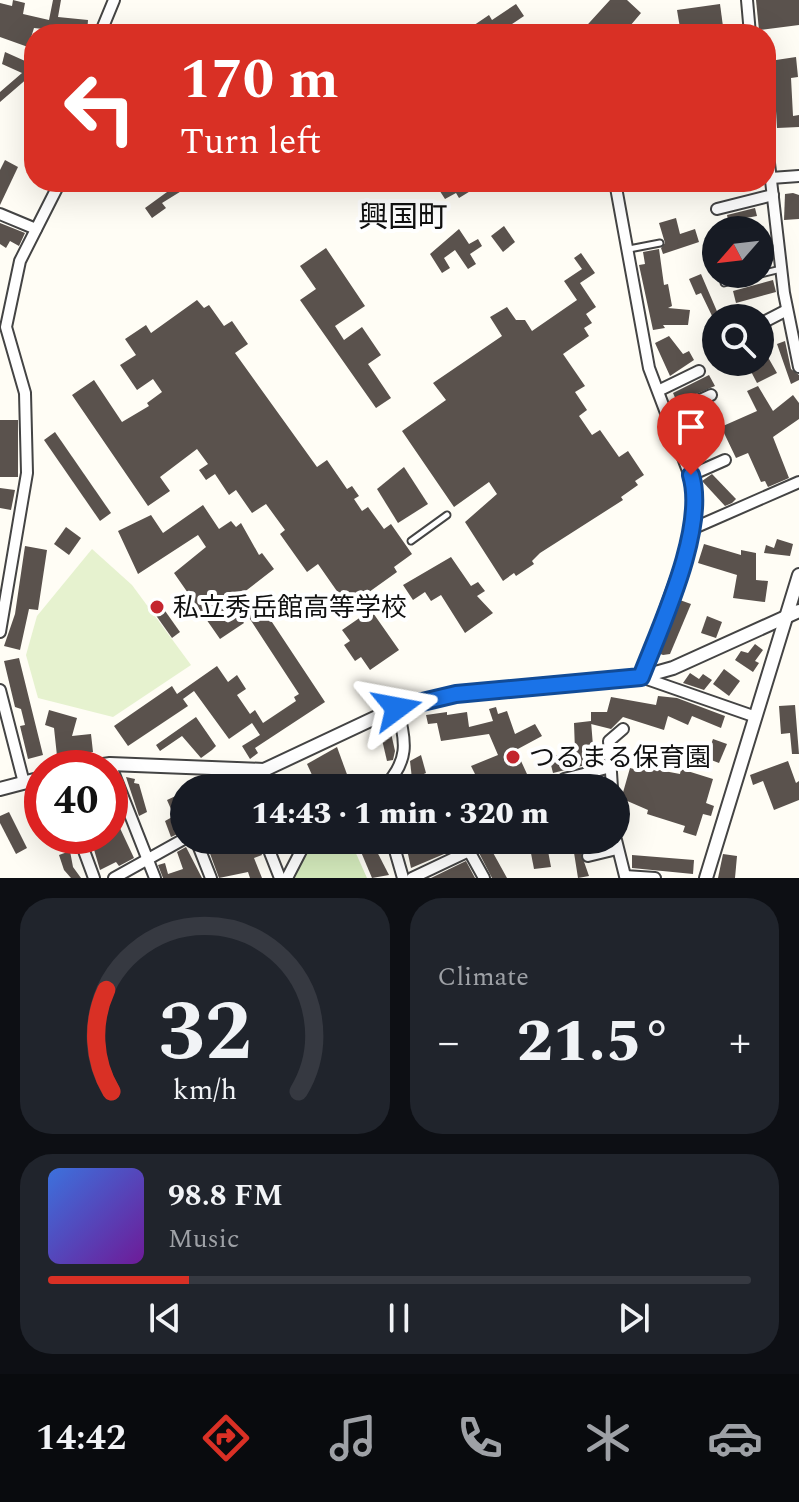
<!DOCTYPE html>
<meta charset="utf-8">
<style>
body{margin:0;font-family:Spectral,"Noto Sans JP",serif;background:#20242c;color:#f1f3f6;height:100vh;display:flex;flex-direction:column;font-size:30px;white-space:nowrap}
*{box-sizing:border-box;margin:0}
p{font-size:26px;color:#9ea1a6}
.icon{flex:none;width:44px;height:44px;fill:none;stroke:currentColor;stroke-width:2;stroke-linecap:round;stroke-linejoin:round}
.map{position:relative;height:878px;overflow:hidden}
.panel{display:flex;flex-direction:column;gap:20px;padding:20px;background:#0d0f14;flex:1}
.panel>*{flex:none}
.guide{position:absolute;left:24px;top:24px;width:752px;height:168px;border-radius:32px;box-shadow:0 8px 32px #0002;background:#d93025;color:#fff;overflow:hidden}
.needle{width:52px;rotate:242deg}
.fabs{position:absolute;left:702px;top:216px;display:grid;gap:16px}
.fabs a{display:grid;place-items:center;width:72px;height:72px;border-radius:50%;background:#171b24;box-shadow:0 8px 32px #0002;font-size:40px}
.speed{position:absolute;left:24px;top:750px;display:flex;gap:16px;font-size:40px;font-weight:700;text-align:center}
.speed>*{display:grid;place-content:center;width:104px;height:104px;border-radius:50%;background:#171b24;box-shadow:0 8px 32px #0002;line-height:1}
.speed .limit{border:12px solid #d22;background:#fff;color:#111}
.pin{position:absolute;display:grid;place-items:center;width:68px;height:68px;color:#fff;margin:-82px -34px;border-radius:50% 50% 50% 0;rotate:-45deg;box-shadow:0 0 8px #0007}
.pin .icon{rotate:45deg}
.me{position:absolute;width:88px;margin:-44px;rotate:77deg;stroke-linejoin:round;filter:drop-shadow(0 0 6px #0008)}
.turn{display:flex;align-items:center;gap:28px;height:168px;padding:0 24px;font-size:36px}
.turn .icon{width:104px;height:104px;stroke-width:2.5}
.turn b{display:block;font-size:56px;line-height:68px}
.big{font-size:60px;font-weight:800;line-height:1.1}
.panel .card{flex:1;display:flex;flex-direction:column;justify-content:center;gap:12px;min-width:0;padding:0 28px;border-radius:32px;background:#20242c}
.panel .dial{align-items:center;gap:0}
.dial svg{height:208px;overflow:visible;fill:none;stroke:#363941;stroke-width:7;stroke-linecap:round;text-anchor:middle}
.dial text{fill:#f1f3f6;stroke:none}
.song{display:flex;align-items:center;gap:24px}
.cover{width:96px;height:96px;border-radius:12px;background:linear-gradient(135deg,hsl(220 70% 55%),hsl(280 70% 35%))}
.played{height:8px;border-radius:4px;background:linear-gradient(90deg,#d93025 20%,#363941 20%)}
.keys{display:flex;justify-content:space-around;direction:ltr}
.heat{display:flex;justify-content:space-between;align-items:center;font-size:44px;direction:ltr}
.panel .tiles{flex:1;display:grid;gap:20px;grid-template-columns:1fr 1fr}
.card:last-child{grid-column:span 2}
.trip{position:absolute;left:170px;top:774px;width:460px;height:80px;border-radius:40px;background:#171b24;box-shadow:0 8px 32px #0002;font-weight:800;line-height:80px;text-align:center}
.tabs{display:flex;height:128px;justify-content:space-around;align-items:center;background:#090b0e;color:#9ea1a6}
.tabs .icon{width:56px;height:56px}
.tabs .active{color:#d93025}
.tabs b{font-size:36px;color:#f1f3f6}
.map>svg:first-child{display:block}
.green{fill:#d5ebbd}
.pitch{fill:#e6f2cf}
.building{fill:#5a524d}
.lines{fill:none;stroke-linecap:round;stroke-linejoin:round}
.service-casing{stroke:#444;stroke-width:9}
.minor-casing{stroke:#444;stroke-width:14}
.tertiary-casing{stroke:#444;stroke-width:16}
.service{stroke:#fff;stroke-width:5}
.minor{stroke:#fff;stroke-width:10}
.tertiary{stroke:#fff;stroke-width:12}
.route-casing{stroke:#114b97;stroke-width:20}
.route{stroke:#1a73e8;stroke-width:14}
.poi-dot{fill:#c4262e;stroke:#fff;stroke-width:3}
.labels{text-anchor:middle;stroke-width:8;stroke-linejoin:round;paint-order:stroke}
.poi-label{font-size:26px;fill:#111;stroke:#fff;text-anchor:start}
.quarter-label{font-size:30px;fill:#111;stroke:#fff}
</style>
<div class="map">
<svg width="799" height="878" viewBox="0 0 799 878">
<rect width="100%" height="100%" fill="#fffdf5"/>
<path class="green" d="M315,840H350L367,878H288L297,857Z"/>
<path class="pitch" d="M92,549L132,585L191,665L113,717L38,698L26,655L37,616Z"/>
<g class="building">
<path d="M13,0L25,3L23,14L49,20L53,0H61L58,17L88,20L87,34L34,28L28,47L0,37V3L12,6Z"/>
<path d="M610,0H627L641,13L630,26L640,34H579Z"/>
<path d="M756,0H799V25L759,30Z"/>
<path d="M516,4L524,16L497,34H461L489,15L492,20Z"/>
<path d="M720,4L724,34H681L677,10Z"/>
<path d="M774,45L776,60L796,57L798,77L791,78L793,116L799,115V127L777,128L776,111H773L772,104H767L766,46Z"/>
<path d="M5,52L34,65L29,77L0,102V92L22,73L2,64Z"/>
<path d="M5,160L18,167L0,205V170Z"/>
<path d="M162,182H196L162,203L166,208L152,218L145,208L167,192Z"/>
<path d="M434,182H473L477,187L459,198L456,193L445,199Z"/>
<path d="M793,193L799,195V219L784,220L785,194Z"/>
<path d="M755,208L757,216L746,218L748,228L730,230L727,215Z"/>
<path d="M676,218L680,234L695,229L699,242L663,254L661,248L665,243L659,223Z"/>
<path d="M0,223L25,233L19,246L10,241L6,248L0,244Z"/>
<path d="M504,226L515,242L503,252L491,236Z"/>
<path d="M459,229L469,244L478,239L482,246L470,254L476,264L468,269L455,250L444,258L450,268L442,273L430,254Z"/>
<path d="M326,248L365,306L335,326L344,340L362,327L381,355L368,364L391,398L376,408L300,300L316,289L300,266Z"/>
<path d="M659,249L664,285L668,284L672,306L668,308L690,310L688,325H663L665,328L653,330L639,265L645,264L643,252Z"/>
<path d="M581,253L595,273L580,283L596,307L586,314L592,323L584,328L589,336L563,354L585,386L575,392L587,410L579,416L592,435L600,430L619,457L628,451L644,475L635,481L638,485L621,497L623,500L540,553L532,561L534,564L516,576L514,573L503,581L465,522L497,494L489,482L454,507L402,431L446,400L433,383L502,336L490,317L507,307L516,320H525L532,331L577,300L564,281L582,269L574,258Z"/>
<path d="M701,274L719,316L713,318L701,293L696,295L689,279Z"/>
<path d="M773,280L776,292L736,303L733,291Z"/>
<path d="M197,300L204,308L209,305L224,326L232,321L248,344L235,353L317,467L327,460L347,489L352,486L359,496L354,499L362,511L368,507L384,529L391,524L412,554L394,567L397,572L348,607L318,564L307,572L280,534L285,530L266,504L252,513L236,490L229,495L215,474L206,480L199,470L208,464L197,449L160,477L170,491L148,506L72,395L94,380L122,422L149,406L147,403L162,392L153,379L137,390L120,365L136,355L125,339L146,325L151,333Z"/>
<path d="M669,336L683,354L689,351L694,360L670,376L655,343Z"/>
<path d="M785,341L791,369L799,375V380L791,384L777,344Z"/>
<path d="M765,352L777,373L757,383L746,362H760V355Z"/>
<path d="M709,375L715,386L677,402L673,393Z"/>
<path d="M758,386L773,411L793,395L799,403V419L773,437L789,478L768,487L765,481L761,482L748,453L736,458L724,433L711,441L696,416L714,407L723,426L757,411L747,391Z"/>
<path d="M685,415L706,460L694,465L677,419Z"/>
<rect x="0" y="420" width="18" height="57"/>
<path d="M55,432L111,513L100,521L44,440Z"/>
<path d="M404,467L428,504L398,523L377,489Z"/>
<path d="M712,474L736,499L732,503L725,506L702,481Z"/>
<path d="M0,488L15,490L11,510L0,508Z"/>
<path d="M203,505L219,529L231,521L236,527L241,523L259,555L262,553L274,569L230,603L244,623L220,639L174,573L206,547L198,535L138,574L118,531L151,515L163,533Z"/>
<path d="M66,527L81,538L69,555L54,544Z"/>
<path d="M777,539L793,544L790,556L764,553L766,545L774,548Z"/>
<path d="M704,544L741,555V550L756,553V580L768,581L765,602L733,598L737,575L698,563Z"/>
<path d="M25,546L47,550L38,610L29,609L20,650L4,646L15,614Z"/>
<path d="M451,557L471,586L478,582L485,591L477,596L493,613L465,633L441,595L431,601L425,592L413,600L403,585Z"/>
<path d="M677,599L691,604L670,654L663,655L658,653Z"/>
<path d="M260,604L325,702L255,748L258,753L250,759L242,746L260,735L252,723L229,739L194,691L183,699L188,706L128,746L114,726L172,686L177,694L217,666L228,682L237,675L246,689L237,695L250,714L255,710L263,723L296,701L294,697L299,694L246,613Z"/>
<path d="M163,608L180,632L172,638L155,614Z"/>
<path d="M371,610L399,650L370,670L361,657L355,661L344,645L350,641L342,630Z"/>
<path d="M707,616L722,622L716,638L701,633Z"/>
<path d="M755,644L763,650L755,661L759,663L753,672L735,660L741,651L748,653Z"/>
<path d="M19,658L43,755L28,759L20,726L25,725L21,709L15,707L4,661Z"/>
<path d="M724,669L740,681L729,696L713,684Z"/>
<path d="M690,673L699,679L703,674L712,680L704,690L683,683Z"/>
<path d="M658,696L677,698L725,716L721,728L692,716L688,725L668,716L664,730L623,717L611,729L591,724V712H607L611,697L656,705Z"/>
<path d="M795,705L799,754H792L790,733L781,734L779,706Z"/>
<path d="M496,707L498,714L507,711L515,734L535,724L542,736L516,750L532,785L527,788H482L471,766L498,755L489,734L441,741L437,723L428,724L426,715L447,712V715L467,712L469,727L493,721L489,709Z"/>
<path d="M49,710L77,718L72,736L91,734L93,752L57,756L54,728L45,725Z"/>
<path d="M196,717L216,746L212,750L201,758L182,736L160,751L156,745Z"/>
<path d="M591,721L593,746L599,745L602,761L553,773L549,757L575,751L574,723Z"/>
<path d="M389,724L395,751L393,760L387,761L379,727Z"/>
<path d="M713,739L727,744L719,763L706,758Z"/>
<path d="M337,747L352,788H318L307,764Z"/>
<path d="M421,755L426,773L412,779L410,761Z"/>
<path d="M788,761L796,783L799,781V800L774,810L763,781L753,785L750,775Z"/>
<path d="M643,767L680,774L681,769L713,779L706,803L714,806L711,816L703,814L696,836L683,832L685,826L647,814L648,810L625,800L626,797L622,796L630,768L641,771Z"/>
<path d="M126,777L135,779L134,783L139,784L147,812L139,816Z"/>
<path d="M182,793L184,831L171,837L165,821L174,816L167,800Z"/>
<path d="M9,812L27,848L16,854L0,823V816Z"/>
<path d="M120,818L122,825L119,826L134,858L119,866L116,862L100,870L90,836H110V821Z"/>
<path d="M205,840H244L248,849L258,845L262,855L254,858L262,878H250L248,872L219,878Z"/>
<path d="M356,840H371L389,875L372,878Z"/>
<path d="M405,840H417L420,851L447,840H486L507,878H492L476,847L470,843L411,868Z"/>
<path d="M534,840H546L551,867L534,869L529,843Z"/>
<path d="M572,840H608L581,853L589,876L578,878Z"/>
<path d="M186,847L202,878H163L158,865L165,863L168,874L183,869L177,852Z"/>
<path d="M70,851L73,867L81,878H71L64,870L59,855Z"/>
<path d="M723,854L737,856L735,878H718Z"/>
<path d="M632,855L694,860L693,874L632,868Z"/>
<path d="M466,861L475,878H431Z"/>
</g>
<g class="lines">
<defs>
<g id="service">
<path d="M629,249L660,243"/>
<path d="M724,283L781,269"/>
<path d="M411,541L447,515"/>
</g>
<g id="minor">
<path d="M747,0L750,34"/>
<path d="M100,34L114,0"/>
<path d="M766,137L784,293L799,367"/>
<path d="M771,178L799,176"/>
<path d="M615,182L649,368L696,492L694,528L641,677L756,717"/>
<path d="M717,209L773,195"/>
<path d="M0,214L36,229"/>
<path d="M760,324L787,310"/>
<path d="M660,390L699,371"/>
<path d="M669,414L711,395"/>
<path d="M691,475L725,460"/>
<path d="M694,528L799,482"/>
<path d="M0,632L27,473L25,393L6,327L20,261L60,182"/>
<path d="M0,690L24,783"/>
<path d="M110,764L155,878"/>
<path d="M564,779L611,767"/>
<path d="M253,788L264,770"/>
<path d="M383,788C409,762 407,742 397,708"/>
<path d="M612,788L609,741L623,729"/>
<path d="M80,840L94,878"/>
<path d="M196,840L211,878"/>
<path d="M265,840L280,878"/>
<path d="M392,840L403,878"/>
<path d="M616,840L625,876L655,878"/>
<path d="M588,856L617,849"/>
<path d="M114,878L184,839"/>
<path d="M287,878L302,849L315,840"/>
<path d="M412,878L469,851L484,878"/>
</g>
<g id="tertiary">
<path d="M83,768L110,764L264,770L396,708L456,694L641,677L673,668L799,611"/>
<path d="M0,789L42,778"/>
<path d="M706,878L799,575"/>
</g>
</defs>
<use href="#service" class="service-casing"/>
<use href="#minor" class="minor-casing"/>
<use href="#tertiary" class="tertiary-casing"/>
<use href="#service" class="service"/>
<use href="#minor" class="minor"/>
<use href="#tertiary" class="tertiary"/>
</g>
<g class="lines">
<defs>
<path id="route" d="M397,708L456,694L641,677C661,625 707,528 691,475"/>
</defs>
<use href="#route" class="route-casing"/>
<use href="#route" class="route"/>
</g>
<g class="poi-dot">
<circle cx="157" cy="607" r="8"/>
<circle cx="513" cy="757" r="8"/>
</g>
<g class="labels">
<g class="poi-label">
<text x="173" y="616">私立秀岳館高等学校</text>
<text x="529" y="766">つるまる保育園</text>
</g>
<g class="quarter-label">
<text x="403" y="227">興国町</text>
</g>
</g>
</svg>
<div class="fabs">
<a><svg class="needle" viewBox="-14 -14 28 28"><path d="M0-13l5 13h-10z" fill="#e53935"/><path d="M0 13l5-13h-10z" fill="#9ea1a6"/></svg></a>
<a><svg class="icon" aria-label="search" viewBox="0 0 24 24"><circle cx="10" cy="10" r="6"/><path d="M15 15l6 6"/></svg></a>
</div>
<div class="speed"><div class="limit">40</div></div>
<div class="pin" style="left:691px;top:475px;background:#d93025"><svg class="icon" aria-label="arrive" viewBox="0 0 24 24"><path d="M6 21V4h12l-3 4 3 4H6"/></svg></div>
<svg class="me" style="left:397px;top:708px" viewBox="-20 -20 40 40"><path d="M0-17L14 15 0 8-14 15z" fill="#1a73e8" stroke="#fff" stroke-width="4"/></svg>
<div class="trip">14:43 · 1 min · 320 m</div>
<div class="guide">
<div class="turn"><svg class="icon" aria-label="left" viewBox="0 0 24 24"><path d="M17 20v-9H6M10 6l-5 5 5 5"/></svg><div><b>170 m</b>Turn left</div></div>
</div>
</div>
<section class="panel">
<div class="tiles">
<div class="card dial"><svg viewBox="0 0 100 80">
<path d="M14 69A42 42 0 1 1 86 69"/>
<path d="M14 69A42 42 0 0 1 12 30" stroke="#d93025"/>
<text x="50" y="56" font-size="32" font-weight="700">32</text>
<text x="50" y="72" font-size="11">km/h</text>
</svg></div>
<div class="card"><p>Climate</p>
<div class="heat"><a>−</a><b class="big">21.5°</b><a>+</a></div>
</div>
<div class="card">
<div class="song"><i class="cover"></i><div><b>98.8 FM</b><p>Music</p></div></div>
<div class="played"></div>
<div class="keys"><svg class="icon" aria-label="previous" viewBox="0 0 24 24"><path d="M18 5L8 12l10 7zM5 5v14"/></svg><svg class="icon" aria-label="pause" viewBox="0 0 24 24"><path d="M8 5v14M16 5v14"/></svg><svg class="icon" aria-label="next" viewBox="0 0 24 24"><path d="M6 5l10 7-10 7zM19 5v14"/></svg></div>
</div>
</div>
</section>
<nav class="tabs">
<b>14:42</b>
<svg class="icon active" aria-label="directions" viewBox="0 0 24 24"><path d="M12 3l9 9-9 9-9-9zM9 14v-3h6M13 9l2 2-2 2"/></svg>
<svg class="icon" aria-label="music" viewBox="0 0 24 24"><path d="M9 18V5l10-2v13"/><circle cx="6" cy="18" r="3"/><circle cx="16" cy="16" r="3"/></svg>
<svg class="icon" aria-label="phone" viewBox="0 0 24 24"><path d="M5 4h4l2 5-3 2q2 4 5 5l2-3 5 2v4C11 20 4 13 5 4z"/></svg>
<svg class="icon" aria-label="climate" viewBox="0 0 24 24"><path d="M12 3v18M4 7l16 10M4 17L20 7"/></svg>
<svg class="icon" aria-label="car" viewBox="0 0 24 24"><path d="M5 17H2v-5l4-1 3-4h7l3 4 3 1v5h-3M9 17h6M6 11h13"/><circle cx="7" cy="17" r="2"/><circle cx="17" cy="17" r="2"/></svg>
</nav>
